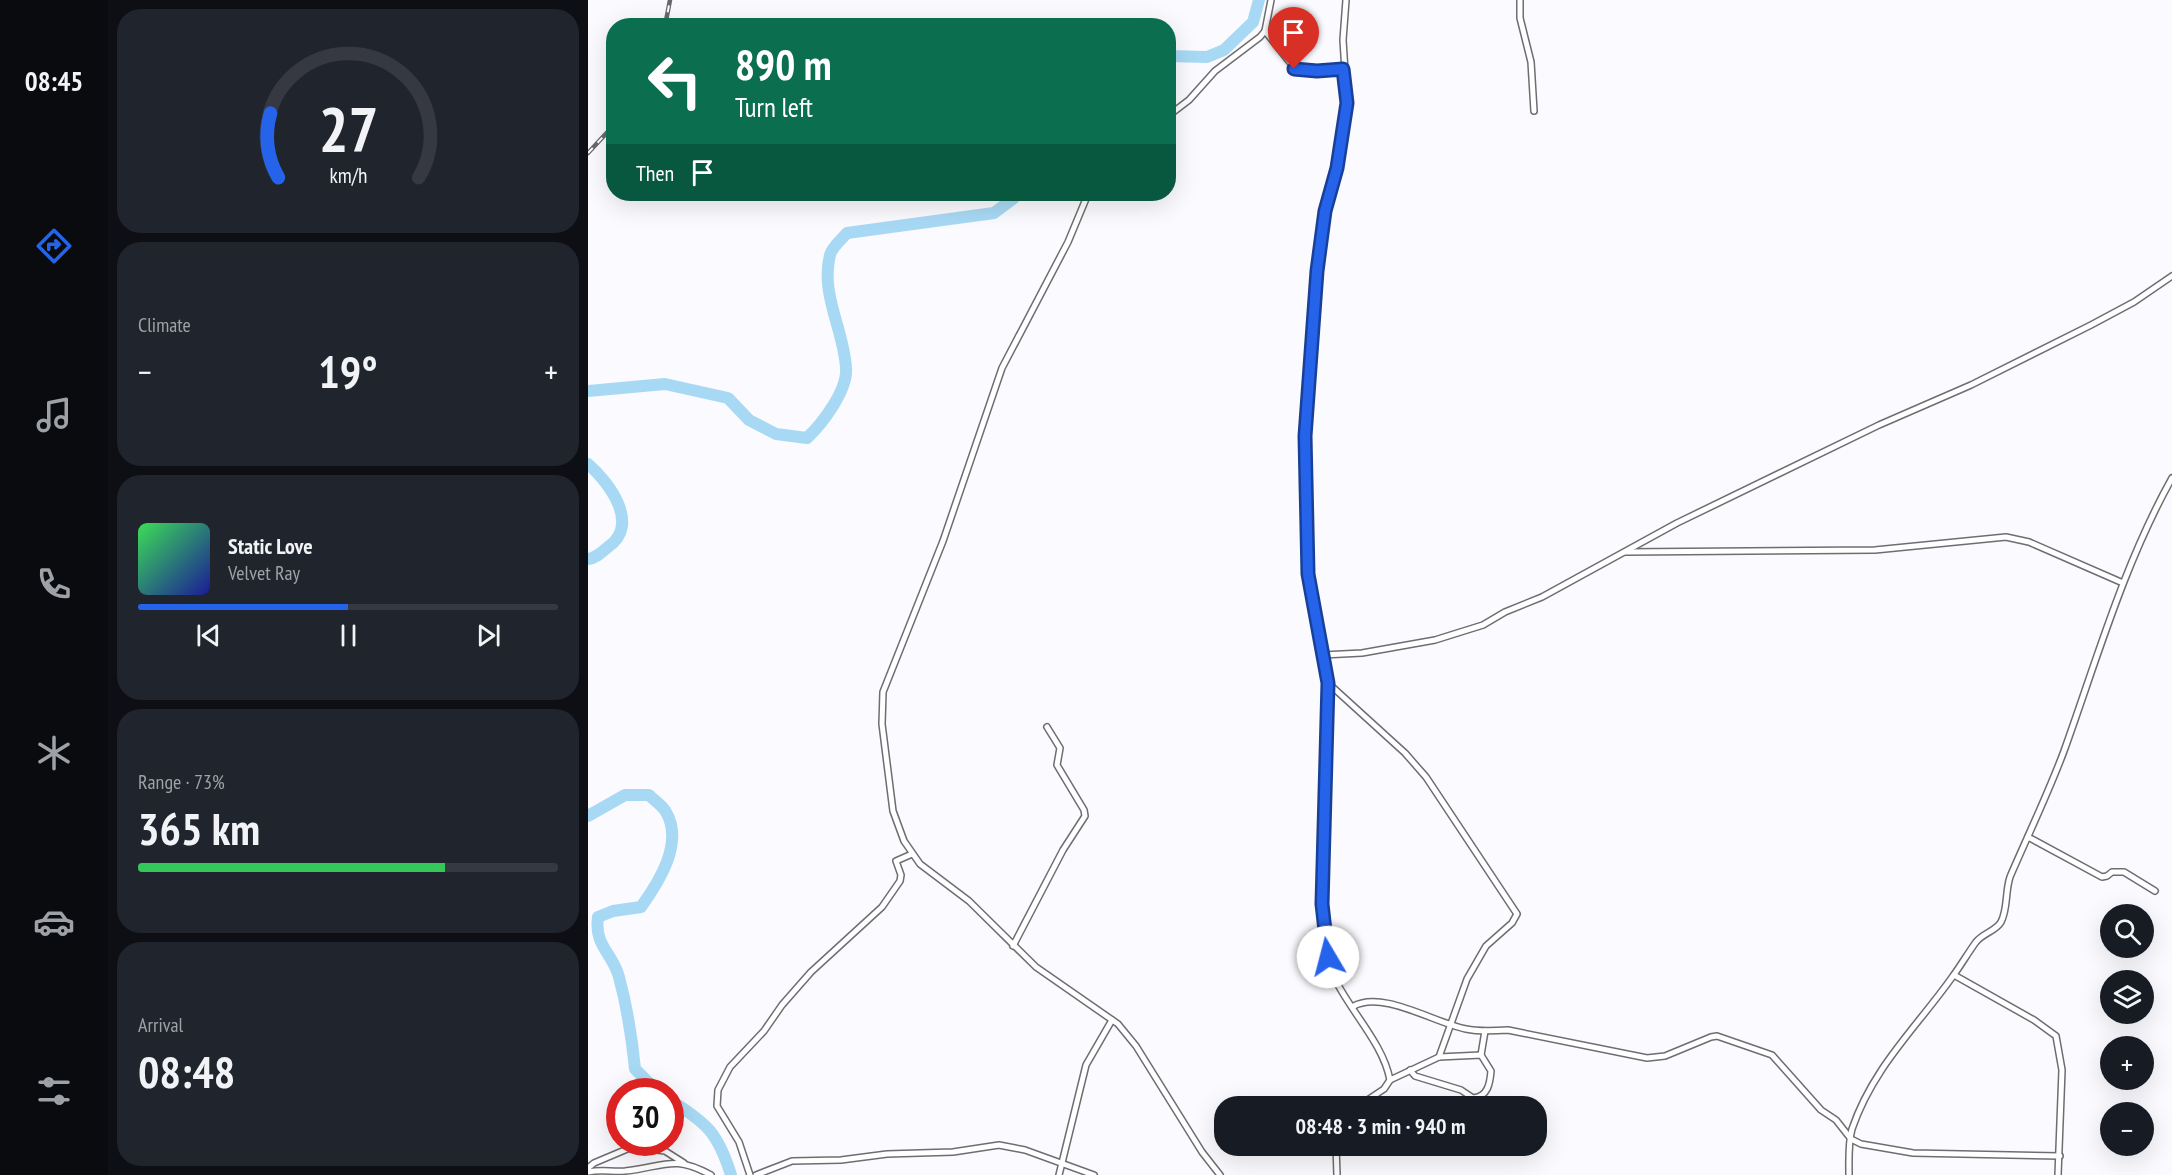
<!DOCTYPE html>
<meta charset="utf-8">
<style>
body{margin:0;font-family:"PT Sans Narrow",sans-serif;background:#20242c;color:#f1f3f6;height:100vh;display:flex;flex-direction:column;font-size:22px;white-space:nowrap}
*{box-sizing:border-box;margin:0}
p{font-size:20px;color:#9ea1a6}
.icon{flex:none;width:33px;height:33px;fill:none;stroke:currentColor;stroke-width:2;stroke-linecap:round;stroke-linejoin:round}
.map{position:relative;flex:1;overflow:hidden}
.sheet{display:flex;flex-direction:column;gap:9px;padding:9px;background:#0d0f14;width:480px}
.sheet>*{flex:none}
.top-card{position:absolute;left:18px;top:18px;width:570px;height:183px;border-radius:24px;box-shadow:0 6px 24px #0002;background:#0b6e4f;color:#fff;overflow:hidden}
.controls{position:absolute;left:1512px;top:904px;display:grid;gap:12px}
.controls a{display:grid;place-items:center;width:54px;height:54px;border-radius:50%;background:#171b24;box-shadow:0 6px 24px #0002;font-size:30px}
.speed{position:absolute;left:18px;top:1078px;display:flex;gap:12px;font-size:30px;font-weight:700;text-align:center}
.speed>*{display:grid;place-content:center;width:78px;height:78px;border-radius:50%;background:#171b24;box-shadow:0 6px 24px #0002;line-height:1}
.speed .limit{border:9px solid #d22;background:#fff;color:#111}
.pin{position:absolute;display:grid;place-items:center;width:51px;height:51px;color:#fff;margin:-62px -26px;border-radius:50% 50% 50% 0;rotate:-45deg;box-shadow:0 0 6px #0007}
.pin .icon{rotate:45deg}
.me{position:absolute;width:66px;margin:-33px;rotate:352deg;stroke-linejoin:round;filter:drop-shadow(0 0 4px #0008)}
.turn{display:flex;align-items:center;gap:21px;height:126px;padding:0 30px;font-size:27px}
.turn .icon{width:78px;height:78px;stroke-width:2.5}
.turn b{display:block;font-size:42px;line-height:51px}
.then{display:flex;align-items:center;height:57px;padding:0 30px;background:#0003;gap:12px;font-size:22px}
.big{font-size:45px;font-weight:700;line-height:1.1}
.sheet .card{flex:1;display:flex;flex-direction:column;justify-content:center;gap:9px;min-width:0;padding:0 21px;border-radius:24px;background:#20242c}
.sheet .dial{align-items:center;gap:0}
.dial svg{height:156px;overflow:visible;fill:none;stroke:#363941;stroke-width:7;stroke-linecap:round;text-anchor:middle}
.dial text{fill:#f1f3f6;stroke:none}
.song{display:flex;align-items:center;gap:18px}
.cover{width:72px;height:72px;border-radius:9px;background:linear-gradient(135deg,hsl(130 70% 55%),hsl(240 70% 35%))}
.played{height:6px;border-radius:3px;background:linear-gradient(90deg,#2563eb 50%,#363941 50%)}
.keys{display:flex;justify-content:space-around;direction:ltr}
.heat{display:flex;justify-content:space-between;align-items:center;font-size:33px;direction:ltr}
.charge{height:9px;border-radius:4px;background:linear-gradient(90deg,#34c759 73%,#363941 0)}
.trip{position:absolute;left:626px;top:1096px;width:333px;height:60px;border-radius:24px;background:#171b24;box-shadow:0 6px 24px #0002;font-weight:700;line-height:60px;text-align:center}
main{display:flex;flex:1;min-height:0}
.menu{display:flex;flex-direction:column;width:108px;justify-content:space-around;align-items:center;background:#090b0e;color:#9ea1a6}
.menu .icon{width:42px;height:42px}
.menu .on{color:#2563eb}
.menu b{font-size:27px;color:#f1f3f6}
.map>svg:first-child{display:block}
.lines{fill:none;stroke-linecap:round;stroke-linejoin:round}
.river{stroke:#a8d9f4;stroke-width:12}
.street-casing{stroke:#6e6d72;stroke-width:8}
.street{stroke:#fff;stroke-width:5}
.rail-casing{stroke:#68676a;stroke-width:4.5}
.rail{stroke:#fff;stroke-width:2;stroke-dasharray:7;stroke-linecap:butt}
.route-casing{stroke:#184099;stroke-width:15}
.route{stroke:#2563eb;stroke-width:10}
</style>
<main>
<nav class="menu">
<b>08:45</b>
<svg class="icon on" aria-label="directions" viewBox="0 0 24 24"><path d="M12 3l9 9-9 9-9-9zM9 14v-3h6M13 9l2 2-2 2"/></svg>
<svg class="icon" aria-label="music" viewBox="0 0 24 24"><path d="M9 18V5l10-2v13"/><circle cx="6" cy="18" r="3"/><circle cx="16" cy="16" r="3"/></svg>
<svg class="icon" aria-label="phone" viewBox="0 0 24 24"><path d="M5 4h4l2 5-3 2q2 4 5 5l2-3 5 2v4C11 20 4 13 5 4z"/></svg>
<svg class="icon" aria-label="climate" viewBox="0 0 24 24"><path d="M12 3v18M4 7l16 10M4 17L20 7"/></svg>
<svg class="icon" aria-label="car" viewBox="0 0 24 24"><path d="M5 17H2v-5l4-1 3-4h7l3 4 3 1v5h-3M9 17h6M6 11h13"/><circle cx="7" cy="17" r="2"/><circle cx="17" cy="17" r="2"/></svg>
<svg class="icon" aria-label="filters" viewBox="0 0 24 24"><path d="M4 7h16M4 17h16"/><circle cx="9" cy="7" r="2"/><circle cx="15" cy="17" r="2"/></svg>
</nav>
<section class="sheet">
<div class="card dial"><svg viewBox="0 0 100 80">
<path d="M14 69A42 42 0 1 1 86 69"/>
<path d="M14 69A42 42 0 0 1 10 36" stroke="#2563eb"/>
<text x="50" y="56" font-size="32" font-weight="700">27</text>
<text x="50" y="72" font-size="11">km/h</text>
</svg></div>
<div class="card"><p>Climate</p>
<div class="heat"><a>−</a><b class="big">19°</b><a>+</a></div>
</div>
<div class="card">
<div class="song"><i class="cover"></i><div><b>Static Love</b><p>Velvet Ray</p></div></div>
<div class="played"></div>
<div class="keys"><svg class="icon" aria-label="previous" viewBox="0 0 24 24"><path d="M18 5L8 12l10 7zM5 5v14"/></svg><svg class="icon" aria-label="pause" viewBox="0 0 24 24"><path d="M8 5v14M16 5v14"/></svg><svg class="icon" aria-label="next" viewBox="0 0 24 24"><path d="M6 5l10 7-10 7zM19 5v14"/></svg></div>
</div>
<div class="card"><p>Range · 73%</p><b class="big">365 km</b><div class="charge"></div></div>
<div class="card"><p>Arrival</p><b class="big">08:48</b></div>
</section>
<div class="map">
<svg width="1584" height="1175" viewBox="0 0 1584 1175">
<rect width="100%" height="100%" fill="#fbfafe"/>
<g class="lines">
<g class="river">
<path d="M580,56L619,57L636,50L665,22L671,0"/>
<path d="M0,391L77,384L140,398L161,420L188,434L219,438C234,424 260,390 258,368C256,330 232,294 242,255C244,247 254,239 259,233L406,213L426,198L427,194"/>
<path d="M0,464C21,482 53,525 20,547C14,552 8,558 0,559"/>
<path d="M0,816L37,795H61C66,800 75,806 78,812C96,843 71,882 53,907L25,911L10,917C6,946 24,952 31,977C39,1007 44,1038 47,1069L70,1092"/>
<path d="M82,1100C119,1123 130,1133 143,1175"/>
</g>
<defs>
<g id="street">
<path d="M758,0L755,40L759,103L749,168L737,211L729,271L717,436L720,574L740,683L733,904C736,927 736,952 744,973C759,1008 795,1042 802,1080L796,1089L769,1107"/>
<path d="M932,0V18L943,62L946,111"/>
<path d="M677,31L708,70L755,69"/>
<path d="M580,116L601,100L627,71L672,37L677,31L683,0"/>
<path d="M500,194L480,242L414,368L355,541L295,692L294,724L305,811L316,841L332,864L381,901L448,967L530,1024L548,1046L614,1152L632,1175"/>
<path d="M1037,552L1287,550L1418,537L1441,542L1535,583"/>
<path d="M735,655L774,653L847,640L895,625L917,612L954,597L1089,523L1291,425L1383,385L1503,325L1546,302L1584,276"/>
<path d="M740,683L817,753L838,777L929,914L924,923L898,946L879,979L851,1057L802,1080"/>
<path d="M1440,837L1514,877L1519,876L1524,872H1536L1567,891"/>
<path d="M425,946L475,850L497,816L496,810L469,765L472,748L459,727"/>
<path d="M1366,975L1446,1020L1468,1036L1474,1070L1470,1175"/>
<path d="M764,1007C794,989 846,1023 878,1029C892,1032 906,1031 920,1030L1059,1058L1077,1056L1123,1037L1129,1036L1184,1055L1233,1110L1248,1120L1263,1139L1273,1144L1325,1153L1472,1156"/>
<path d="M893,1055L897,1031"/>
<path d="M822,1070L827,1076L873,1090L885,1098C900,1097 902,1083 903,1071L893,1055L851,1057"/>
<path d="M748,1146L749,1175"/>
<path d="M0,1168L6,1163L44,1147L77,1151L96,1163"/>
<path d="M0,1172C13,1169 24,1172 37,1171C77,1167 84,1154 123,1175"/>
<path d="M162,1175L151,1142L129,1106L130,1090L142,1067L176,1031L194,1005L223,972L294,907L312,881L313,875L308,861L324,854"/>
<path d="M168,1175L204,1161L253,1160L299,1154L365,1152L411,1145L437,1150L506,1175"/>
<path d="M471,1175L498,1065L524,1020"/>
<path d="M1261,1175C1261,1161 1260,1143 1264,1129C1285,1067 1329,1027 1365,976C1373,965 1380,953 1388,942C1395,933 1408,931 1413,922C1420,909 1417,892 1422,877C1440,835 1460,794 1476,751C1509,659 1536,564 1584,478"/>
</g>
</defs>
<use href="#street" class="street-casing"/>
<use href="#street" class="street"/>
<defs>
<g id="rail">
<path d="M77,26L82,0"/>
<path d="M0,153L26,125"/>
</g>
</defs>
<use href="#rail" class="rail-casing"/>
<use href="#rail" class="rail"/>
</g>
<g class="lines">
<defs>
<path id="route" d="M706,69L729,71L755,69L759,103L749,168L737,211L729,271L717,436L720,574L740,683L734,904L740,957"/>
</defs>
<use href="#route" class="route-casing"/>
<use href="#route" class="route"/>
</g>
</svg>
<div class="controls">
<a><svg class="icon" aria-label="search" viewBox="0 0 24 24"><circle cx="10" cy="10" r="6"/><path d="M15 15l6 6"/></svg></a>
<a><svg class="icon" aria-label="layers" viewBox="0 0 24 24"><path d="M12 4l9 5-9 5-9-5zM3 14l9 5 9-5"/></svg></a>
<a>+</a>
<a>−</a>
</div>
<div class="speed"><div class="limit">30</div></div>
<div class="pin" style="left:706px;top:69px;background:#d93025"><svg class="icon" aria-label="arrive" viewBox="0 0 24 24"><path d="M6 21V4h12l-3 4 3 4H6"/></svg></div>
<svg class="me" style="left:740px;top:957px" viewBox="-20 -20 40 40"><circle r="19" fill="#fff"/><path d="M0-13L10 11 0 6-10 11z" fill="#2563eb"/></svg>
<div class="trip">08:48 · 3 min · 940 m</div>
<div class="top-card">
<div class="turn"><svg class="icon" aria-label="left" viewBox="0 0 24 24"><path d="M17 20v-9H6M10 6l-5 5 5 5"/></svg><div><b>890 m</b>Turn left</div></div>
<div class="then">Then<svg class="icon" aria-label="arrive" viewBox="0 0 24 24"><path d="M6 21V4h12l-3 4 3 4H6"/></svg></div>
</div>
</div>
</main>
